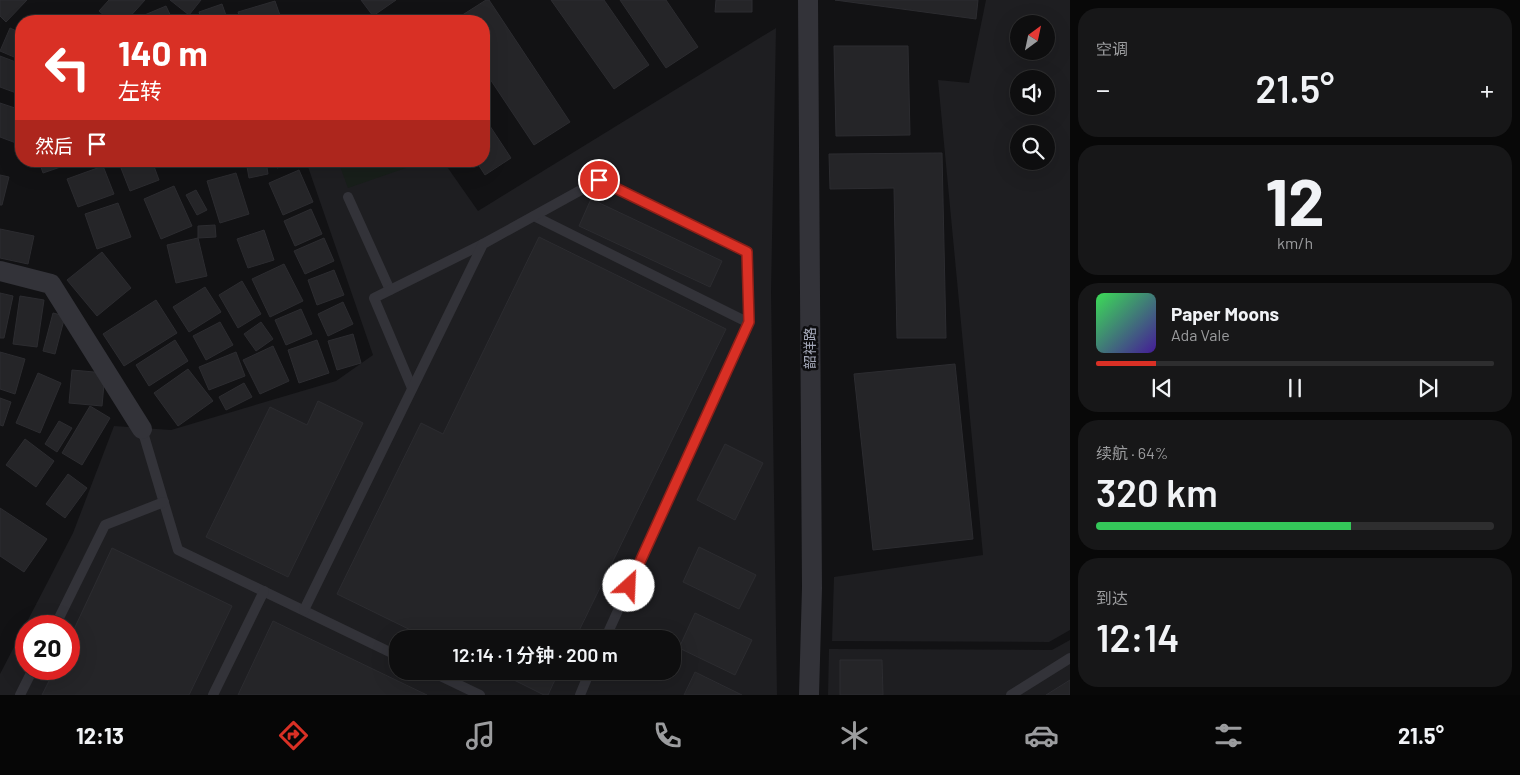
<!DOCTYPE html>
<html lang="zh">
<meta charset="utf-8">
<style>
body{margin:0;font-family:Barlow,"Noto Sans SC",sans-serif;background:#171718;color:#f1f3f6;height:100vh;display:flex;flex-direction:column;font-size:19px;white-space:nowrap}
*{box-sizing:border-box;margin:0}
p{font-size:16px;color:#9b9c9e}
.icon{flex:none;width:28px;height:28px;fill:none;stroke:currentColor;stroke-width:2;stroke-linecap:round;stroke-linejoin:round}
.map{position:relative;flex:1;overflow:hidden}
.details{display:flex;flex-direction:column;gap:8px;padding:8px;background:#080808;width:450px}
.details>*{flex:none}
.guide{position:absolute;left:15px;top:15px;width:475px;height:152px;border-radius:20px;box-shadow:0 5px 20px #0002,0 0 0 1px #2e2e2f;background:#d93025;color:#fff;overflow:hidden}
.needle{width:32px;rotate:33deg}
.controls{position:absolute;left:1010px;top:15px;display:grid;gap:10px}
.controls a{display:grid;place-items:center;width:45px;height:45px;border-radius:50%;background:#0e0e0f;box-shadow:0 5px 20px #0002,0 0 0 1px #2e2e2f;font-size:25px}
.speed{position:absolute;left:15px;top:615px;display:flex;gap:10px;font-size:25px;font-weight:700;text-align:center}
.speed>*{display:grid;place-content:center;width:65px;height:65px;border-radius:50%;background:#0e0e0f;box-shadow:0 5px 20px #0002,0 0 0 1px #2e2e2f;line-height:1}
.speed .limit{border:8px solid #d22;background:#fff;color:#111}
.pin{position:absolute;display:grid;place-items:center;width:42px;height:42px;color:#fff;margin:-21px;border:2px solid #fff;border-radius:50%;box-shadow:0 1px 5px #0007}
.me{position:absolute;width:55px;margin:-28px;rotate:25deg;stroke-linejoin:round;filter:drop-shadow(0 0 4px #0008)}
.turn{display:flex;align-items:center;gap:18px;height:105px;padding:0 20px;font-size:22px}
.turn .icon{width:65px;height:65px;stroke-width:2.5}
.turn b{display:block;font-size:35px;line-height:42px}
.then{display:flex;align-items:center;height:48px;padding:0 20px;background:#0003;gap:10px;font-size:19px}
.big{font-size:38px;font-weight:600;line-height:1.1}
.details .card{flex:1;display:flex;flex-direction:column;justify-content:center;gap:8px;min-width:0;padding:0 18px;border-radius:20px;background:#171718}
.details .dial{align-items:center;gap:0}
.dial b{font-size:65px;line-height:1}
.song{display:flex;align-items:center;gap:15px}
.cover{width:60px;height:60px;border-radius:8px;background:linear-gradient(135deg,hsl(130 70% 55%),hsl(260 70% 35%))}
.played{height:5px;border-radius:2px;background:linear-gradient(90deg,#d93025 15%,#2e2e2f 15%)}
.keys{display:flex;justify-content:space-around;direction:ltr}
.heat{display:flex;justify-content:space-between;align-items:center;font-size:28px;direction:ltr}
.charge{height:8px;border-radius:4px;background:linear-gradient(90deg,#34c759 64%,#2e2e2f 0)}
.trip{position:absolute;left:389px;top:630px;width:292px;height:50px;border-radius:20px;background:#0e0e0f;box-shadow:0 5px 20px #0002,0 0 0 1px #2e2e2f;font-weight:600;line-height:50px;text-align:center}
.dock{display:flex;height:80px;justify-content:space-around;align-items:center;background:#060606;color:#9b9c9e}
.dock .icon{width:35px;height:35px}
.dock .current{color:#d93025}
.dock b{font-size:22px;color:#f1f3f6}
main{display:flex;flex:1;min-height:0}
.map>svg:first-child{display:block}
.built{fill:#1e1e21;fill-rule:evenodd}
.green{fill:#181f1a}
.building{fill:#252528;stroke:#2c2c30}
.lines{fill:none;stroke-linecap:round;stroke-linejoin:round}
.service{stroke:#333339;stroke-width:10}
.minor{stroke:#333339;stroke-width:20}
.route-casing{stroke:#8d1f18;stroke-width:12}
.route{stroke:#d93025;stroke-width:9}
.labels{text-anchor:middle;stroke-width:5;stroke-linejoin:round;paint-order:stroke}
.street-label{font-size:14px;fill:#a2a6b6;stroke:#0d0d0f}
</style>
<main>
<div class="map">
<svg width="1070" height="695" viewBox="0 0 1070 695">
<rect width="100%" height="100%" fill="#121214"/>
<g class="built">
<path d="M986,0H1070V630L1049,642L832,641L834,577L983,555L938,80L969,83ZM1019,24H1046V51H1019ZM1019,79H1046V106H1019ZM1019,134H1046V161H1019Z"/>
<path d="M776,28L771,292L777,695H0V674L73,533L114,426L171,430L336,381L373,355L306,161H443L478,211ZM26,626H69V669H26ZM398,639H672V671H398Z"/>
<path d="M1070,640V695H828L829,649L1052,650Z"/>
</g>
<path class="green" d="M338,161H423V162L348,188Z"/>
<g class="building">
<path d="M0,0H27L6,22L0,16Z"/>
<path d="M109,0H145L126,21H111L99,11Z"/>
<path d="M170,0H201L189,15Z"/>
<path d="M361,0H396L373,16Z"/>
<path d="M486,0H489L570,122L534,145L484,70V21H453Z"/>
<path d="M551,0H604L649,65L614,89Z"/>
<path d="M620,0H666L698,47L666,68Z"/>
<path d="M716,0H752V12H715Z"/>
<path d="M835,0H978L976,19Z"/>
<path d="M275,1L282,21H241L238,12Z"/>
<path d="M222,4L228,21H202L199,12Z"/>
<path d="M166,6L173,21H136L135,19Z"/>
<path d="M10,28L21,33V60L0,51Z"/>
<path d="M834,46H908L910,135L836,136Z"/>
<path d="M0,56L21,64V89L19,94L0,87Z"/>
<path d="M0,103L21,110V129L16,143L0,137Z"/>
<path d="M484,117L511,158L485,175L476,161H484Z"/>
<path d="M942,153L946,338H897L894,188L830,189L829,154Z"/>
<path d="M39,161H75V162L43,173Z"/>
<path d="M122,161H152L159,180L130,191L119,163Z"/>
<path d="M246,161H266L268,174L249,178Z"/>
<path d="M275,161H300L277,168Z"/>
<path d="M103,166L114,194L78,207L67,179Z"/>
<path d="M299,170L313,202L283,215L269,183Z"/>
<path d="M236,173L249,214L220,223L207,181Z"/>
<path d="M0,175L9,177L2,205H0Z"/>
<path d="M174,186L192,226L161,239L144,199Z"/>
<path d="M196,190L207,210L197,215L186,195Z"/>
<path d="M591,199L722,261L710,287L579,226Z"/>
<path d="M118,203L131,237L97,249L85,214Z"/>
<path d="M311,209L322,234L295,246L284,221Z"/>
<path d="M215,225L216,237L198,238V226Z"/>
<path d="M0,229L34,236L28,264L0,258Z"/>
<path d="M264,230L274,260L248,268L237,239Z"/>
<path d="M539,237L726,329L575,639H429L337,594L421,423L443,434Z"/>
<path d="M198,238L207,276L176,283L167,245Z"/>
<path d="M324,238L334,261L305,274L294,251Z"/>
<path d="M102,252L131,288L97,316L67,280Z"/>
<path d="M284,264L303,301L270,317L252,279Z"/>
<path d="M334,270L344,295L317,305L308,280Z"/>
<path d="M242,281L261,314L238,328L219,295Z"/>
<path d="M205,287L221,312L189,332L173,307Z"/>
<path d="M0,293L13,296L4,338H0Z"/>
<path d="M20,296L44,300L37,347L13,344Z"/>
<path d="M156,300L177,333L124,366L103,334Z"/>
<path d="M343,302L353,324L328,336L318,314Z"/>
<path d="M301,309L312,334L286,345L275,320Z"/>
<path d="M53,313L65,316L55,354L43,351Z"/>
<path d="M220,322L233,345L206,360L193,336Z"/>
<path d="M261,322L273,339L256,351L244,334Z"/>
<path d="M353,334L361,363L337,370L328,341Z"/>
<path d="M175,340L188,361L149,386L136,365Z"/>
<path d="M317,340L329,373L299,383L288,350Z"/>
<path d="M273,346L289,381L260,394L243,360Z"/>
<path d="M0,352L25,359L15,394L0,389Z"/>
<path d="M236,352L245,376L209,390L199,367Z"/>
<path d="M955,364L973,539L873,550L854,374Z"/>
<path d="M188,369L213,401L178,426L154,393Z"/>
<path d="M72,370L105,373L102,406L69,403Z"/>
<path d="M38,373L61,383L40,433L16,423Z"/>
<path d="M244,383L252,397L226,410L219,397Z"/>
<path d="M0,398L11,402L3,426L0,425Z"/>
<path d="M318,401L363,423L288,577L206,537L270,407L307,425Z"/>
<path d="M90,406L110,418L82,465L62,453Z"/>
<path d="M59,421L72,428L57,452L45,444Z"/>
<path d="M25,439L54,461L36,487L6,465Z"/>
<path d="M725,444L763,463L735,520L697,500Z"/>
<path d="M68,474L87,488L65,518L46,504Z"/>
<path d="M0,508L47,539L24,572L0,556Z"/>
<path d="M699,547L756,575L739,609L683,582Z"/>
<path d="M112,548L232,606L189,695H42L55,669H69V640Z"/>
<path d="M695,613L752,640L735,675L679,648Z"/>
<path d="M273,621L427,695H238Z"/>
<path d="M840,660H882L883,695H840Z"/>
<path d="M496,671H559L548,695H544Z"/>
<path d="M695,672L742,695H684Z"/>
<path d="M1070,680V695H1046Z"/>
</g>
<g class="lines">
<g class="service">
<path d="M348,197L390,290"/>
<path d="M534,216L749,323L605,639"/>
<path d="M412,388L374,298L483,244"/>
<path d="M142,429L178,550L398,656"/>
<path d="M304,610L483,244L599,180L747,252L749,323"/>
<path d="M55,626L105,525L164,502"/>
<path d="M430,671L480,695"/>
<path d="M20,695L33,669"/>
<path d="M213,695L264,591"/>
<path d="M580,695L590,671"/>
<path d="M1011,695L1070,658"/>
</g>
<g class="minor">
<path d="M808,0L812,588L809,695"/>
<path d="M0,271L51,284L142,429"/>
</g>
</g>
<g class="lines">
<defs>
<path id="route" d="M599,180L747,252L749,322L629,586"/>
</defs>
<use href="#route" class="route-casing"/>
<use href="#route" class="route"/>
</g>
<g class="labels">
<g class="street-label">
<text transform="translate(810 348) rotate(-90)" y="5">韶祥路</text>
</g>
</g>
</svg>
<div class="controls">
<a><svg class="needle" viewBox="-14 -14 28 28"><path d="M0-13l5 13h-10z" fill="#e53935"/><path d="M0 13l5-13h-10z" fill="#9b9c9e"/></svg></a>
<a><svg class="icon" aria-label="sound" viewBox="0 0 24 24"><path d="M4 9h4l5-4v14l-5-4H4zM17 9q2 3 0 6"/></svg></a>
<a><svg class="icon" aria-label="search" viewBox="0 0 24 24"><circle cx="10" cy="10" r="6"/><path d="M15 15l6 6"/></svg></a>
</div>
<div class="speed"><div class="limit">20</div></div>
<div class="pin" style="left:599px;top:180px;background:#d93025"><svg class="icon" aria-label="arrive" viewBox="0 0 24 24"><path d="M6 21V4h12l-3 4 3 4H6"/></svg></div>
<svg class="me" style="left:629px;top:586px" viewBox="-20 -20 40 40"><circle r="19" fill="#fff"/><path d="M0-13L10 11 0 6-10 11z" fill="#d93025"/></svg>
<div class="trip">12:14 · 1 分钟 · 200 m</div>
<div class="guide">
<div class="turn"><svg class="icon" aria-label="left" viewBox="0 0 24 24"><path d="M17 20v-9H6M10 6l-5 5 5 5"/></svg><div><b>140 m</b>左转</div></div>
<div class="then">然后<svg class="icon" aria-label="arrive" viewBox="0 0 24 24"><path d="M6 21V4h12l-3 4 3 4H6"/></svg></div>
</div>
</div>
<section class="details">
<div class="card"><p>空调</p>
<div class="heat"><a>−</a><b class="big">21.5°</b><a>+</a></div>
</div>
<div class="card dial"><b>12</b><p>km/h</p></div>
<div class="card">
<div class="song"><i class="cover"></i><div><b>Paper Moons</b><p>Ada Vale</p></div></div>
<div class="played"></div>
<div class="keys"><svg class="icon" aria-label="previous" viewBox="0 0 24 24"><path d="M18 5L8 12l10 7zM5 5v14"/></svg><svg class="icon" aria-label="pause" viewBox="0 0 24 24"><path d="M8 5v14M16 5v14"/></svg><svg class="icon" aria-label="next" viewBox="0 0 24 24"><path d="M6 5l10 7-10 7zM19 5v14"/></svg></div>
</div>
<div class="card"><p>续航 · 64%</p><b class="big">320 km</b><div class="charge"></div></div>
<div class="card"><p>到达</p><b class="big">12:14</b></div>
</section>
</main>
<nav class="dock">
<b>12:13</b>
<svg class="icon current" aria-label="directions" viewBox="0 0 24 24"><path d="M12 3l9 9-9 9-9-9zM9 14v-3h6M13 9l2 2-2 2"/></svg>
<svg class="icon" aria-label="music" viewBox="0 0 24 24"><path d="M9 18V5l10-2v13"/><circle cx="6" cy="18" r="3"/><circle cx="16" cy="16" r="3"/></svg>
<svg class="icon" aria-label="phone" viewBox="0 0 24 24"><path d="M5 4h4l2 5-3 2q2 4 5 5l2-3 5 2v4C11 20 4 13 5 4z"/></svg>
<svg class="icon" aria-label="climate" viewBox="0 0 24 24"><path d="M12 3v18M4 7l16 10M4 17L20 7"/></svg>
<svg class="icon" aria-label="car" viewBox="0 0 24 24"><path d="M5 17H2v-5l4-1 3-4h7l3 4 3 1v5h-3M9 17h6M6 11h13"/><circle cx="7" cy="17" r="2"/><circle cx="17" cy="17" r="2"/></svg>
<svg class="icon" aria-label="filters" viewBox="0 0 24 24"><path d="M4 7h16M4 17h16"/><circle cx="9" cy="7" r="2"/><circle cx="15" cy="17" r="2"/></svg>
<b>21.5°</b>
</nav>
